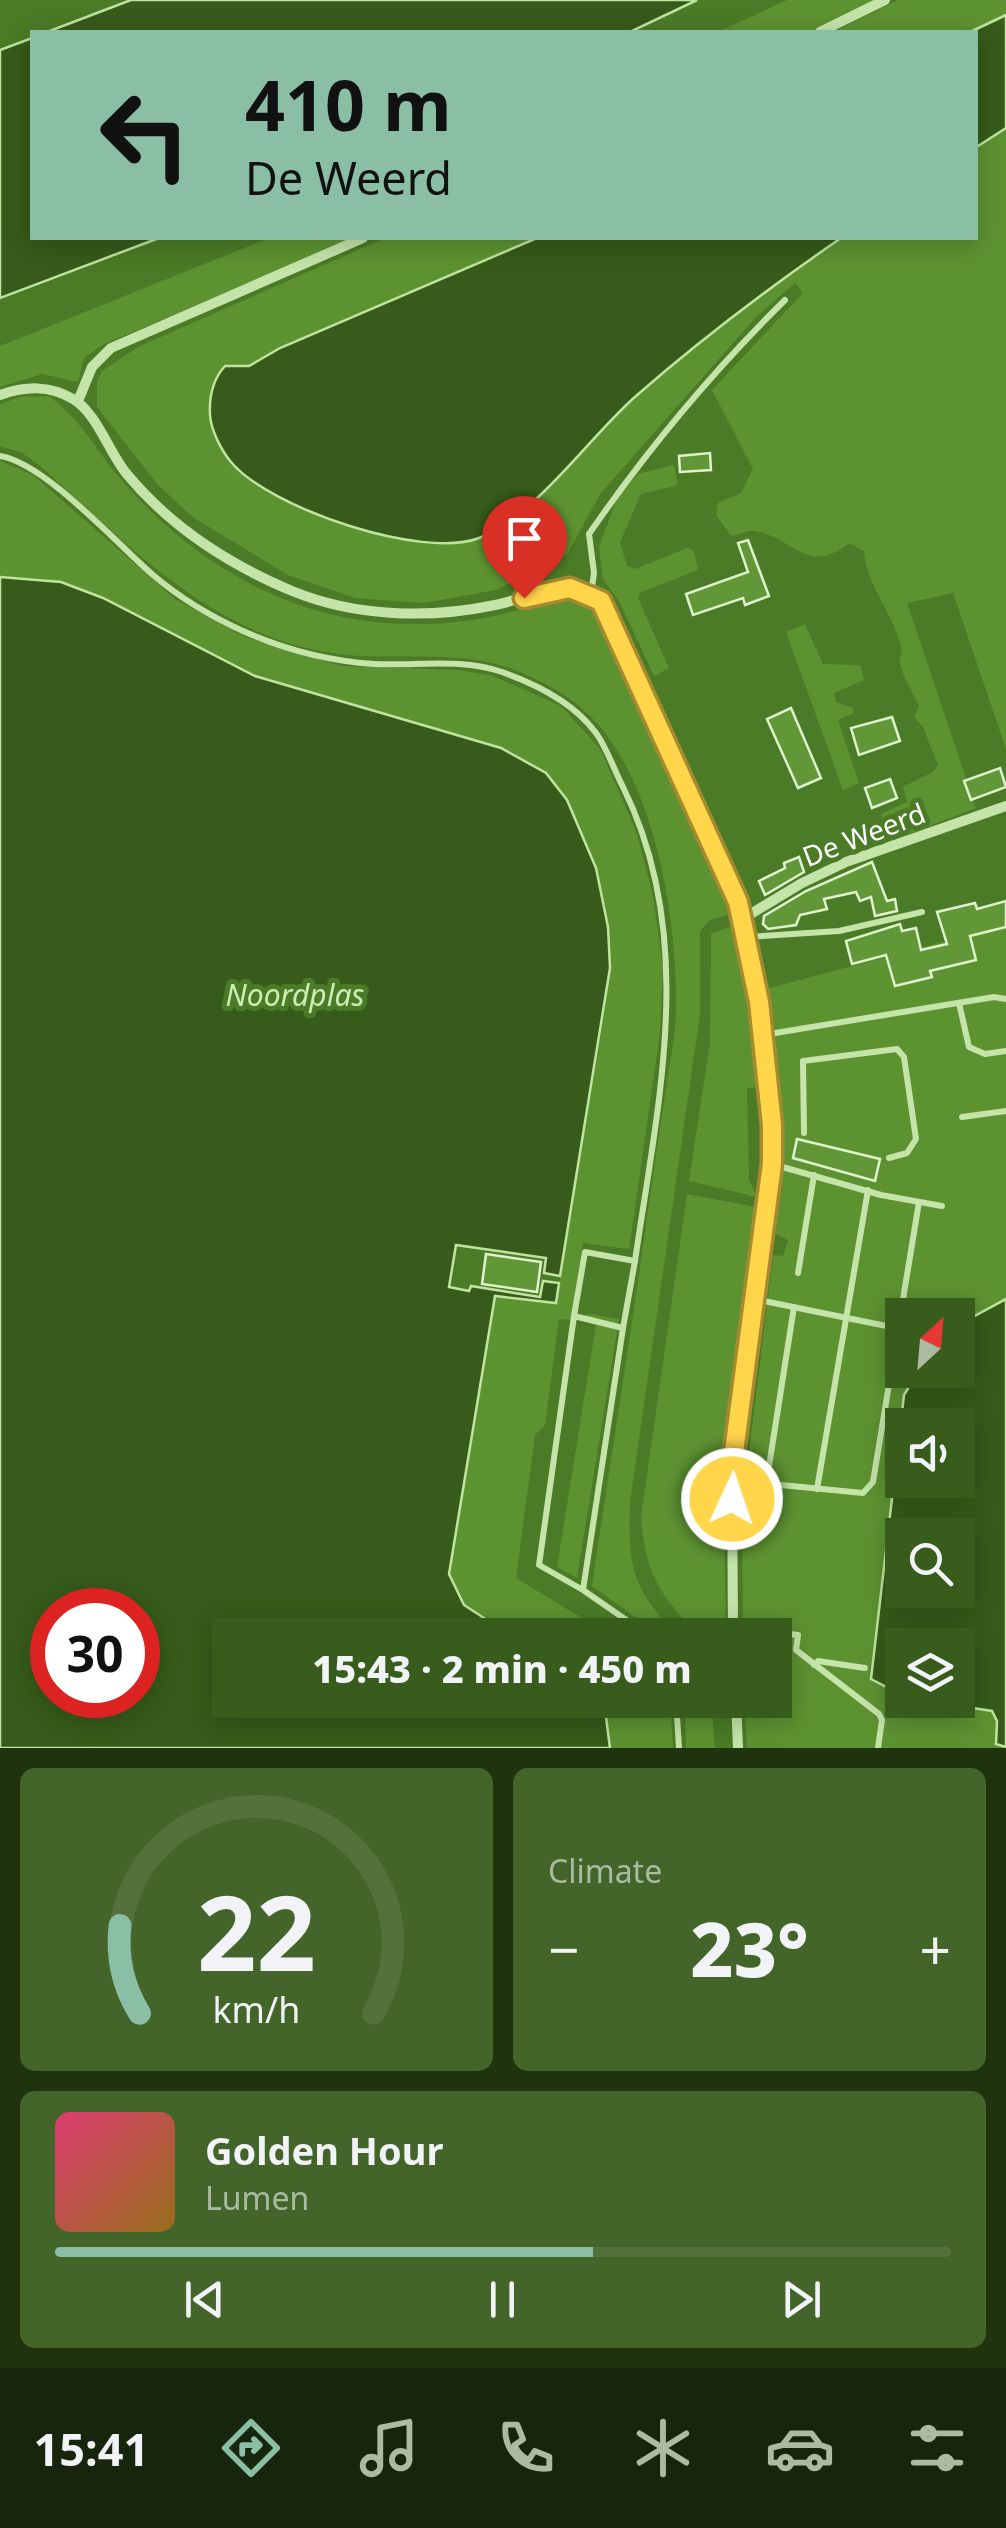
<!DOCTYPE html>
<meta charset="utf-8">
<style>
body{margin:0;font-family:"Noto Sans",sans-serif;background:#436529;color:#f1f3f6;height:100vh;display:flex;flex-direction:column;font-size:38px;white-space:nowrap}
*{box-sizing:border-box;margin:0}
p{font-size:32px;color:#abbaa3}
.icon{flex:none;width:55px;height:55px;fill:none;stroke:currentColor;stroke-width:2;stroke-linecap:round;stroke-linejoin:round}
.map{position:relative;height:1748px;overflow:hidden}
.details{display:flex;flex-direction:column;gap:20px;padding:20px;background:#1f330f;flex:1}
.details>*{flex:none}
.hud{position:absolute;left:30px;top:30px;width:948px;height:210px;border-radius:0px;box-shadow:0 5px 25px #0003;background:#8abfa5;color:#111;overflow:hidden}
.needle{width:65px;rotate:26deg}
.buttons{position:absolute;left:885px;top:1298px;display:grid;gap:20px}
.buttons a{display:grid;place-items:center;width:90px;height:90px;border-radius:0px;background:#385c1c;box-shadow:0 5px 25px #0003;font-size:50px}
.speed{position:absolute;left:30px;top:1588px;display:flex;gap:20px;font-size:50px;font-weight:700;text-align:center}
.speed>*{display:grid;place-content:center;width:130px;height:130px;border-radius:50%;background:#385c1c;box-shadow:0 5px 25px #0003;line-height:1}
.speed .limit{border:15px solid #d22;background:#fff;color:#111}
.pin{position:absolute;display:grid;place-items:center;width:85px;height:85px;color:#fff;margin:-102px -42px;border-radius:50% 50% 50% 0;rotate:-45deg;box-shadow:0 0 10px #0007}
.pin .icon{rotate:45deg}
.me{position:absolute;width:110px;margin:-55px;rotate:3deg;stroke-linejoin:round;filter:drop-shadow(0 0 8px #0008)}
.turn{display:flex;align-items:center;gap:35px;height:210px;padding:0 50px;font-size:45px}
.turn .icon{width:130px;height:130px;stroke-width:2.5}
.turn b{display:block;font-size:70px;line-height:85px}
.big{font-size:75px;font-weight:800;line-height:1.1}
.details .widget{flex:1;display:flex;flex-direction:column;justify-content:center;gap:15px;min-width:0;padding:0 35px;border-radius:15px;background:#436529}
.details .dial{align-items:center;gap:0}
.dial svg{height:260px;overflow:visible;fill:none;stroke:#52713b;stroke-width:7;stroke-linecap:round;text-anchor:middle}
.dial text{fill:#f1f3f6;stroke:none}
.song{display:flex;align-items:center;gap:30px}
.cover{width:120px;height:120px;border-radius:15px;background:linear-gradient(135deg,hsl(340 70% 55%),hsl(40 70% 35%))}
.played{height:10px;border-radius:5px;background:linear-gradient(90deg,#8abfa5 60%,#52713b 60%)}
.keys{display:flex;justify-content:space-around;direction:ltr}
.heat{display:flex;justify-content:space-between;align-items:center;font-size:55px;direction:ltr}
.details .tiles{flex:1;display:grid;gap:20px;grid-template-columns:1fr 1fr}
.widget:last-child{grid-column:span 2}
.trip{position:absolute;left:212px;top:1618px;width:580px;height:100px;border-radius:0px;background:#385c1c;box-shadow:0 5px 25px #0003;font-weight:800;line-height:100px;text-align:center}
.dock{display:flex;height:160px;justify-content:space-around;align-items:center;background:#16250b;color:#abbaa3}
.dock .icon{width:70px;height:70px}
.dock .on{color:#8abfa5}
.dock b{font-size:45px;color:#f1f3f6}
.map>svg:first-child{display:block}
.green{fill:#5d9231}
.water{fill:#365b1a;stroke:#bfe49f;stroke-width:2.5;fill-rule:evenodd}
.building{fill:#629737;stroke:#def3cd;stroke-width:2.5}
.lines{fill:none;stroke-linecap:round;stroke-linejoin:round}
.service{stroke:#c4e4aa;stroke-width:6}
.minor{stroke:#c4e4aa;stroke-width:10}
.route-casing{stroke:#a68a30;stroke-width:25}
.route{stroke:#ffd54a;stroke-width:18}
.labels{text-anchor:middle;stroke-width:10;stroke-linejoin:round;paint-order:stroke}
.street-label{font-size:28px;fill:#fff;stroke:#4b7b26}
.water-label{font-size:30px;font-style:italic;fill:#ceecb5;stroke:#4b7b26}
</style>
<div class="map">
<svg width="1006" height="1748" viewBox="0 0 1006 1748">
<rect width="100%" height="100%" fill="#4b7b26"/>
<g class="green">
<path d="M787,0H875L811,32H718Z"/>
<path d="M898,0H1006V15L970,32H834Z"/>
<path d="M1006,128V749L953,593L907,603L976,808L890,841L881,814L907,802L903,787L933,772L938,765L923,727L914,717L919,706C913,693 902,676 900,662C899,649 904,659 901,646C892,612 867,586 864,551L849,543C806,577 795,537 754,531C748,530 738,535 731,536L716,515L718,503L741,493L753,469L712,390L803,293L795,283L756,317L600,494L567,555L496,590L424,603L355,598L288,575L194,518L158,485L97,407V381L102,371L138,347L385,238H537L280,348L249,366H225L479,538L522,510L634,397L790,271L841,238H975V148Z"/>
<path d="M269,238H356L102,345L84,358L78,382L42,374L0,387V346Z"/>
<path d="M49,396C82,421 93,446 118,476C175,543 247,594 333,615C392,628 449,627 508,613C526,608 547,597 566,596C581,596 589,603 600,612L734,913L710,920L700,931V1014L630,1502C628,1566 631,1587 677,1635H660L592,1586C608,1478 625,1370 641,1261C648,1208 656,1155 664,1102C668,1072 675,1041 676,1011C678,923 656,781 590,716C568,694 541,680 512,669C458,649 394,661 338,654C214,638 127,544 39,465L22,453L0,446V404L20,397Z"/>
<path d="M0,461L33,475L175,599L245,637L342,666L459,670L493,676L561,706L601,750L637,834L653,896L663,967L660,1033L629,1249L583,1243L571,1320L559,1319L545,1425L535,1435L516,1578L610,1635C547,1635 474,1649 449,1574L495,1295L556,1303L604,1016L318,697L255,676L103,598L61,582L0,577Z"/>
<path d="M674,465L678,485L641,494L620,542L627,566L635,569L687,548L694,551L698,570L641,592L638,598L669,668L654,676L620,603L603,579L599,547L618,496L638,474Z"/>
<path d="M805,624L823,664L860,665L864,680L834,693L836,702L853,708L854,713L838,720L859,783L843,790L786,632Z"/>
<path d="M1006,925V1299L958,1325V1315H902V1370H919L904,1395L871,1678L902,1695V1700L992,1710L997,1721L996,1744L1006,1748H747L744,1700H775V1635H743L742,1511L773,1255L783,1256L788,1240L775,1233C785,1151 781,1071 766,989Z"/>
<path d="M733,926L738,928L759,1078L756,1087L747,1089L749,1180L757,1197L689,1181L710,1043L711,934Z"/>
<path d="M687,1194L756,1207L723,1481L726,1635H698C660,1595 645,1573 641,1517Z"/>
<path d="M588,1314L619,1319L577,1578L557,1567L596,1325L581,1320Z"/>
<path d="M597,1700H670L673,1748H610L606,1717Z"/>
<path d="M685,1700H711L715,1748H686Z"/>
</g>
<g class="water">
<path d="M131,0H697L630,32H47Z"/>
<path d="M1006,15V128L975,148V32H970Z"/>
<path d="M32,38V238H159L0,298V50Z"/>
<path d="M537,238H841C770,287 701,339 636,396C588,438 538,514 479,538C423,560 269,508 231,462C221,450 211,430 210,415C209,396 213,379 225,366H249L280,348Z"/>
<path d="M0,577L61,582L103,598L255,676L501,748L546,773L567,800L596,868L608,927L610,968L560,1276L544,1273L546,1258L456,1245L449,1287L469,1291L471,1286L540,1297L543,1281L559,1283L556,1303L495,1296L449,1574L464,1605L510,1635H230V1700H597L606,1717L610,1748H0ZM138,1610V1695H52V1610Z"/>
<path d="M1006,1299V1747L996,1744L997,1721L992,1711L920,1700H958V1645H902V1695L871,1679L904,1395L919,1370H958V1325ZM958,1425V1480H902V1425ZM958,1535V1590H902V1535Z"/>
</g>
<g class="building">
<path d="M710,453L711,470L680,472L679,456Z"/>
<path d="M748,540L769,596L745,605L743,598L693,615L686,594L748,572L738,543Z"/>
<path d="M791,708L821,778L798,788L767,719Z"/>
<path d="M892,717L900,741L859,755L851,728Z"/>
<path d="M1000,768L1006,787L971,800L964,781Z"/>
<path d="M890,779L897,798L872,808L865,788Z"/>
<path d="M799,857L804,872L765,895L759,881L785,868L784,863Z"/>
<path d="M872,862L887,901L895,899L897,911L875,916L871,897L860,901L856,892L824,899L827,909L800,915L796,925L768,929L763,924L764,916L806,891Z"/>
<path d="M1006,901V927L970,936L976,960L930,971L932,977L895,986L886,955L852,964L846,941L900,924L902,931L916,928L921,950L947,944L937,912L975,903L977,909Z"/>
<path d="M797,1139L880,1159L875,1181L793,1158Z"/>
<path d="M486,1254L541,1262L537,1292L482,1284Z"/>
</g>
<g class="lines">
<g class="service">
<path d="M0,456C45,463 117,544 153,575C180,598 212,617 243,631C283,649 330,661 374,664C417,666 461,658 502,672C536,684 574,703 596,733C607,748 614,770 623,787C698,938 658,1102 635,1261L585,1252L574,1316"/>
<path d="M591,594L594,573L589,534C647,450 712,372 785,300"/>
<path d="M748,937L839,931L922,912"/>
<path d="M959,1003L969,1047L985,1054L1006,1051"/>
<path d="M763,1035L994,997L1006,999"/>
<path d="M962,1117L1006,1111"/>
<path d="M804,1133L803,1061L897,1049L904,1057L916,1139L907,1153L889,1158"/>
<path d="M772,1164L881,1195L942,1206"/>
<path d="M798,1273L814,1175"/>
<path d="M754,1299L901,1329"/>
<path d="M794,1307L767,1479L771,1484L863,1493L873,1482L919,1202"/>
<path d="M623,1328L635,1261"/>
<path d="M817,1489L868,1190"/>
<path d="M583,1590L623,1328L574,1316L539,1565L583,1590L648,1635"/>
<path d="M761,1631L798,1635L796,1650L879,1714L882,1720L878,1748"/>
<path d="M814,1665L818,1661L865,1668"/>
<path d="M676,1700L679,1748"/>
</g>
<g class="minor">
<path d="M820,32L885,0"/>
<path d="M0,395C26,386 49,385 73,399C96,412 109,452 126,473C171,528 228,564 292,591C356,617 429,619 495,605C520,600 551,585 577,589C594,592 602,603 611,617L744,918L763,1035L772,1159L732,1467L733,1635"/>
<path d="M78,401L92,367L111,348L363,238"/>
<path d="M744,918L802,883L846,862L1006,806"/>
<path d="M736,1700L738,1748"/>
</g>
</g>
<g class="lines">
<defs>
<path id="route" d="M524,598L570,588L601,601L738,902L759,1002L772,1125V1164L732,1467V1499"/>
</defs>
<use href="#route" class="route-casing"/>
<use href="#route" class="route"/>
</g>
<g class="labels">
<g class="street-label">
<text transform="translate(864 835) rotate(-21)" y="10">De Weerd</text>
</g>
<g class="water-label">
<text x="295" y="1006">Noordplas</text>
</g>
</g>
</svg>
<div class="buttons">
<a><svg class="needle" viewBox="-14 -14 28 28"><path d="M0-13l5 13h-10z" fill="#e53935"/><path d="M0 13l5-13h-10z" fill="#abbaa3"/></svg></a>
<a><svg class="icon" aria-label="sound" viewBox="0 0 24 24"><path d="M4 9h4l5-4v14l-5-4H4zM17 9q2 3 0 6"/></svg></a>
<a><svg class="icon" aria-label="search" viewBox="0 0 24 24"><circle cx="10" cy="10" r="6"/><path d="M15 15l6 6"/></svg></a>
<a><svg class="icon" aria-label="layers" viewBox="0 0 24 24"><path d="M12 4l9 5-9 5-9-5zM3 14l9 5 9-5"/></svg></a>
</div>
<div class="speed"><div class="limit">30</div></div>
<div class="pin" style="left:524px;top:598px;background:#d93025"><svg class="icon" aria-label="arrive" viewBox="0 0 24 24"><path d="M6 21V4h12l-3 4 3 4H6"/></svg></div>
<svg class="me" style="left:732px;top:1499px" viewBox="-20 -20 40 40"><circle r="17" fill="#ffd54a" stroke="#fff" stroke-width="3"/><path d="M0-11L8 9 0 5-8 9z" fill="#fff"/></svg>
<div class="trip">15:43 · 2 min · 450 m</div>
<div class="hud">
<div class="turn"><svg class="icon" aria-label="left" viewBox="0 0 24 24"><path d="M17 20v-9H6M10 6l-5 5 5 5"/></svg><div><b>410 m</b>De Weerd</div></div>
</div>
</div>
<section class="details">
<div class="tiles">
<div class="widget dial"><svg viewBox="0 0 100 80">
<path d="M14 69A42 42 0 1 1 86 69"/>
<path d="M14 69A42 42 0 0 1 8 42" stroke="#8abfa5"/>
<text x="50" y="56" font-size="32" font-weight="700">22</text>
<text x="50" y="72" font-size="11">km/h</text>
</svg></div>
<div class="widget"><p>Climate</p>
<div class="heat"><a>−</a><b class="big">23°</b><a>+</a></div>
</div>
<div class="widget">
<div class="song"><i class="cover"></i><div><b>Golden Hour</b><p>Lumen</p></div></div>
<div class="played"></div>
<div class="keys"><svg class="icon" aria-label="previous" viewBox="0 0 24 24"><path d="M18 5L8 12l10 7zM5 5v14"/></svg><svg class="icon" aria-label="pause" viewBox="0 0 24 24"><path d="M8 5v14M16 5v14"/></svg><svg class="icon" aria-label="next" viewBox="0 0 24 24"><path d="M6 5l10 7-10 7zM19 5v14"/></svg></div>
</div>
</div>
</section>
<nav class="dock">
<b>15:41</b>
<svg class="icon on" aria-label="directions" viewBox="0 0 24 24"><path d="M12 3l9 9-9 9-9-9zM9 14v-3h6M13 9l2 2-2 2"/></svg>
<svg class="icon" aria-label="music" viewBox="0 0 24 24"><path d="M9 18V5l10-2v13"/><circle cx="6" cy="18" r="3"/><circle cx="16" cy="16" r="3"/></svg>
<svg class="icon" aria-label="phone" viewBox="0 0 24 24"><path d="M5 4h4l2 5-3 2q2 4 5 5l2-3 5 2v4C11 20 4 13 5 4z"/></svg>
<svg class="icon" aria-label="climate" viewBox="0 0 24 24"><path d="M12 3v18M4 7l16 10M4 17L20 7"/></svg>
<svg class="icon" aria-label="car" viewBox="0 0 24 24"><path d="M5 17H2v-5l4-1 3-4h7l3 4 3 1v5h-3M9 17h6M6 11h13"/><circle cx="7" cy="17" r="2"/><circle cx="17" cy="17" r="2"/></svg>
<svg class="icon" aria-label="filters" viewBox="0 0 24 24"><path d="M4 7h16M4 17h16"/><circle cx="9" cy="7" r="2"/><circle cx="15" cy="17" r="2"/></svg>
</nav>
